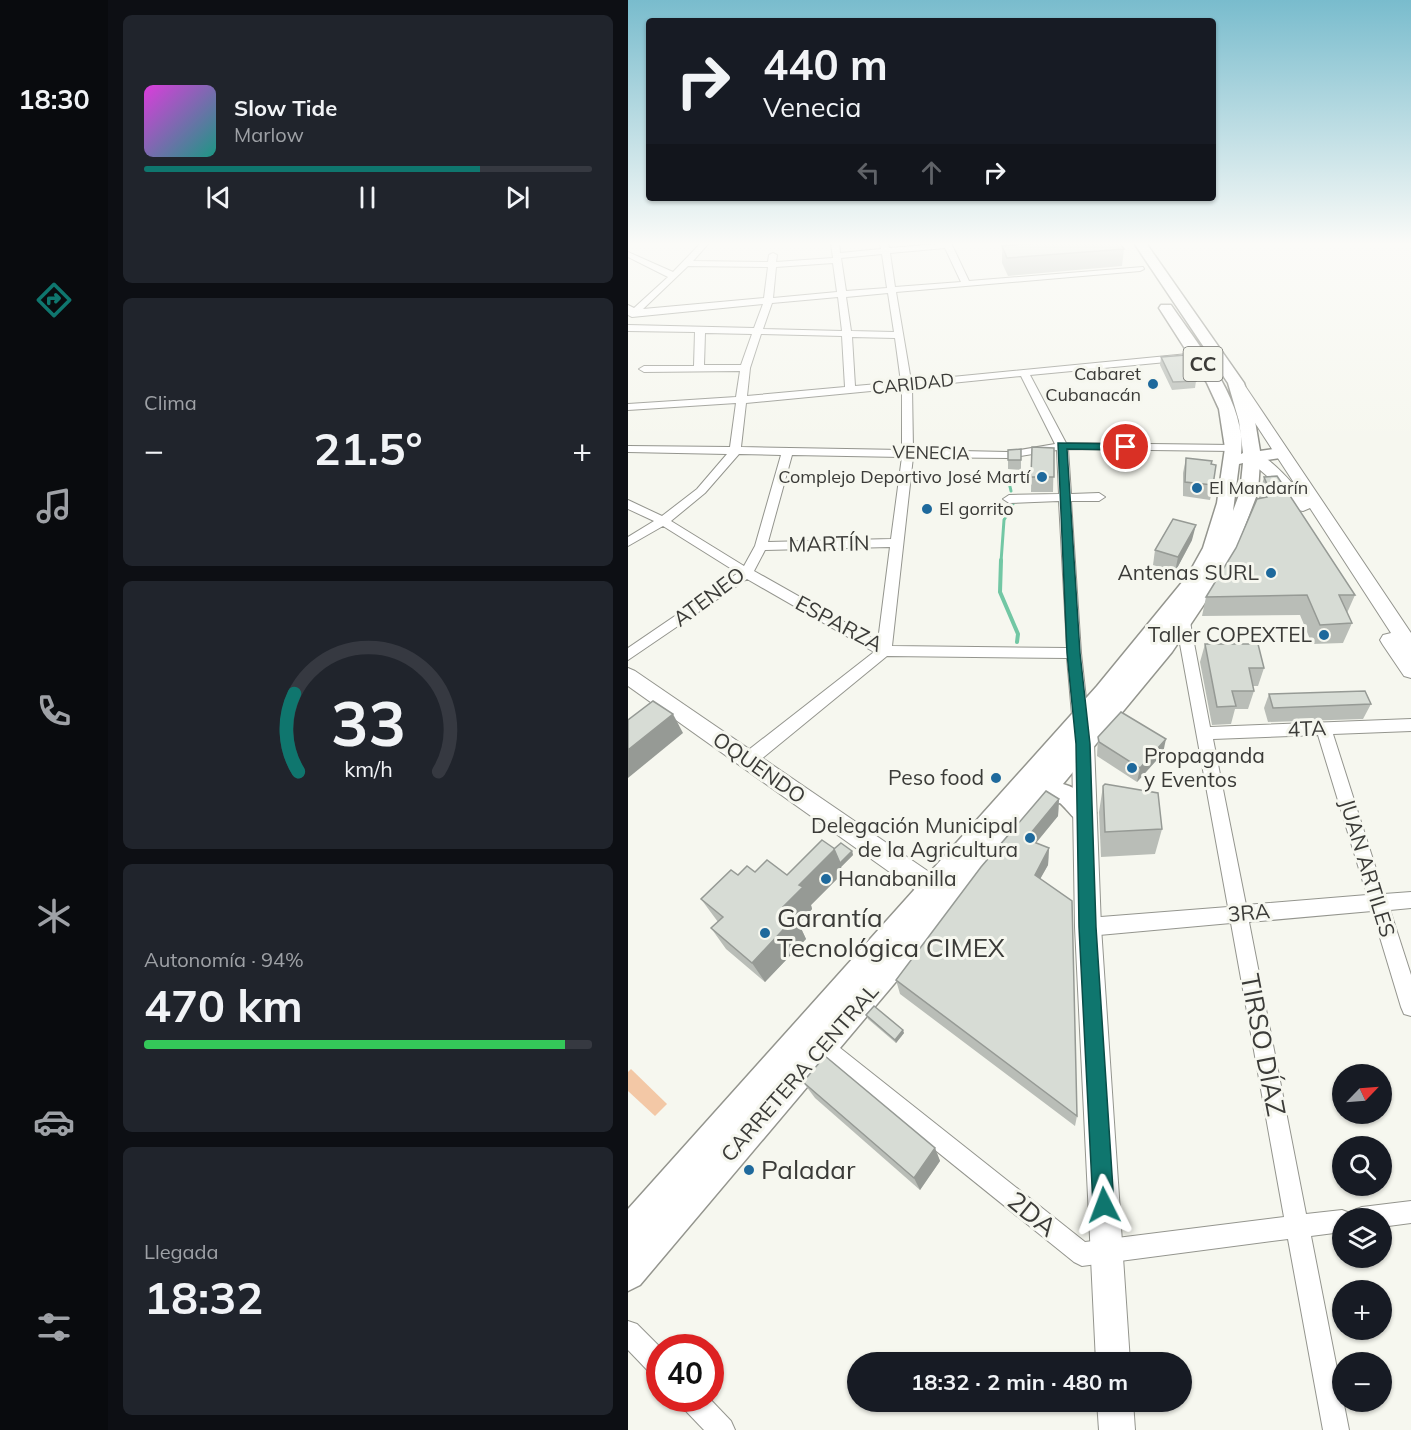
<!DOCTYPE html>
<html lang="es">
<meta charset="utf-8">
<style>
body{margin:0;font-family:Mulish,sans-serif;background:#20242c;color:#f1f3f6;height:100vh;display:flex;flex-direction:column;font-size:22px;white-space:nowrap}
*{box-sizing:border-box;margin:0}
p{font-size:20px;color:#9ea1a6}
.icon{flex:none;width:33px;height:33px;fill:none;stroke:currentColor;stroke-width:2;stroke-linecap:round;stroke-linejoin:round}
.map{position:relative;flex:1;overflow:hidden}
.details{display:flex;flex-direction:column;gap:15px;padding:15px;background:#0d0f14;width:520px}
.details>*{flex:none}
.hud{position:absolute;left:18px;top:18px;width:570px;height:183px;border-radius:6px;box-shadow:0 2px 4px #0004;background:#171b24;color:#f1f3f6;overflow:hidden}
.needle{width:39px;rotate:65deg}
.tools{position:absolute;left:704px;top:1064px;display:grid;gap:12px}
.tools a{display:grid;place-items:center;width:60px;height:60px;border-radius:50%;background:#171b24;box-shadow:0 2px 4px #0004;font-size:30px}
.speed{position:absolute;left:18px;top:1334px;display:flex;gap:12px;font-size:30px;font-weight:700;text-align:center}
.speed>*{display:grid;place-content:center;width:78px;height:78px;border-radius:50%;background:#171b24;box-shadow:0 2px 4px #0004;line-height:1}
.speed .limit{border:9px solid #d22;background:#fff;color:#111}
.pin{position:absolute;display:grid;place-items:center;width:51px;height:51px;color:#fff;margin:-26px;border:3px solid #fff;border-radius:50%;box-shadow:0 2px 6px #0007}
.me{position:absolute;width:66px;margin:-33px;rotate:357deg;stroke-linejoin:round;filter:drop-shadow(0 0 4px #0008)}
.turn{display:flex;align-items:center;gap:21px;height:126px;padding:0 18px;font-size:27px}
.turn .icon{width:78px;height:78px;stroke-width:2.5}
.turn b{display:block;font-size:42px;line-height:51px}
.lanes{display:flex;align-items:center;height:57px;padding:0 18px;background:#0003;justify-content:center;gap:30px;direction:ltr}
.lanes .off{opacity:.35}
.big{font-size:45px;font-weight:700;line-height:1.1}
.details .card{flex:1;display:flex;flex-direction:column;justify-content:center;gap:9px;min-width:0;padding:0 21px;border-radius:9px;background:#20242c}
.details .dial{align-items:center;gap:0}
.dial svg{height:156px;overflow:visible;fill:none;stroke:#363941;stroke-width:7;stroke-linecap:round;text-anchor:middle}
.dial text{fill:#f1f3f6;stroke:none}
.song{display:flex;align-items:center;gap:18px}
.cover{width:72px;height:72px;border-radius:9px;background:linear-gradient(135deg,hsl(300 70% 55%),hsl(170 70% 35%))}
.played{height:6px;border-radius:3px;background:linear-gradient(90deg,#0f766e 75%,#363941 75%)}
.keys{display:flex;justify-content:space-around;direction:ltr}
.heat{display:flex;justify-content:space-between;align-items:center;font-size:33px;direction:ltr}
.charge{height:9px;border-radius:4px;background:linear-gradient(90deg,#34c759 94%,#363941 0)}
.trip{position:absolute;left:219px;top:1352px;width:345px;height:60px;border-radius:30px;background:#171b24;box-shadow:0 2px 4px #0004;font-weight:700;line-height:60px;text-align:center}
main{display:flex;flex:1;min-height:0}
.menu{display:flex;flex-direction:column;width:108px;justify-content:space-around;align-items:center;background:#090b0e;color:#9ea1a6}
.menu .icon{width:42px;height:42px}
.menu .on{color:#0f766e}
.menu b{font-size:27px;color:#f1f3f6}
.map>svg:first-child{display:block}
.green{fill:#f3c8a6}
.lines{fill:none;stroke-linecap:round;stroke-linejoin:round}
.stream-far1{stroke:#72c7a4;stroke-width:3}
.stream{stroke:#72c7a4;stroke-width:4}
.street-casing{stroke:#94958e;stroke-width:2}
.secondary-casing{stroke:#94958e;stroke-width:2}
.primary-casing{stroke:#94958e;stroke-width:3}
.street{fill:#fff;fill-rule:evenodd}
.secondary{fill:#fff;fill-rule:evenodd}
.primary{fill:#fff;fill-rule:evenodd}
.wall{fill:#b9bdb7}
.shaded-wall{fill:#969a95}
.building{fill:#d7dcd5;stroke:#969a95;stroke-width:1.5}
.route{fill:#0f766e;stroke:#0a4d48;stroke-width:1.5}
.poi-dot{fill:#1e699c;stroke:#f6f7ef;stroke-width:2}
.labels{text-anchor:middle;stroke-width:6;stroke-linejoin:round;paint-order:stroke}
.far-poi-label{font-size:18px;fill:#3b3b38;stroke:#f6f7ef;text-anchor:end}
.far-street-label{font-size:18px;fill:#3b3b38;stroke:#f6f7ef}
.shield{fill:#f6f7ef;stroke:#73736f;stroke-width:1.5}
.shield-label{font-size:20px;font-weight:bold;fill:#3b3b38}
.street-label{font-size:21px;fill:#3b3b38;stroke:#f6f7ef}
.poi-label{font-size:21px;fill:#3b3b38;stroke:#f6f7ef;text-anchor:end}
.near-poi-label{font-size:26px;fill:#3b3b38;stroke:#f6f7ef;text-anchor:start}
.near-street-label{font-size:26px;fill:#3b3b38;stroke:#f6f7ef}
</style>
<main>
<nav class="menu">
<b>18:30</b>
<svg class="icon on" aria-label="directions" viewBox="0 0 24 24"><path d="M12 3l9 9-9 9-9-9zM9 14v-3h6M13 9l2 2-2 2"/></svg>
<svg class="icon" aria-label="music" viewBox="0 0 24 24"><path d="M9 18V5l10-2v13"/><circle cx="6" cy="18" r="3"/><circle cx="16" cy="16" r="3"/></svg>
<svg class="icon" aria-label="phone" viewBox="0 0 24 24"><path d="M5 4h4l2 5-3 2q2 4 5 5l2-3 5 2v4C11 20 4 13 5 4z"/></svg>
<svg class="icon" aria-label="climate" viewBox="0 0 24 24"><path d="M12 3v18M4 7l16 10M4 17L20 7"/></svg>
<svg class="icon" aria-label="car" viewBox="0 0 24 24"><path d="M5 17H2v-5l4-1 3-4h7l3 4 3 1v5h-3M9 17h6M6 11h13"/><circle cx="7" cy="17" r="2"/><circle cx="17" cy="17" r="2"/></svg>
<svg class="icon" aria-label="filters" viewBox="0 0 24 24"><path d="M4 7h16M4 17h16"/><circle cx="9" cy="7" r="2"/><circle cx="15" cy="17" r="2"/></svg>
</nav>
<section class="details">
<div class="card">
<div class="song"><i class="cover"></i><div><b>Slow Tide</b><p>Marlow</p></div></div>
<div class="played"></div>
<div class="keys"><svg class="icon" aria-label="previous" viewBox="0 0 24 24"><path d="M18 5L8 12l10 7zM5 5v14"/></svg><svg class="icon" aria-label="pause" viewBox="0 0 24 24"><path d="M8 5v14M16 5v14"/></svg><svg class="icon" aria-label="next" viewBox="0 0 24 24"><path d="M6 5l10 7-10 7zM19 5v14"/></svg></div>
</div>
<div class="card"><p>Clima</p>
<div class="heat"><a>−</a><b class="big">21.5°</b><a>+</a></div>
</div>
<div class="card dial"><svg viewBox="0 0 100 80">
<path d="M14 69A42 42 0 1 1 86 69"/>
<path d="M14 69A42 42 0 0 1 12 29" stroke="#0f766e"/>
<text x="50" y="56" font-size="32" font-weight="700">33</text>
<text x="50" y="72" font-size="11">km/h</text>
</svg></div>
<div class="card"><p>Autonomía · 94%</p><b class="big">470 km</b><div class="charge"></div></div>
<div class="card"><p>Llegada</p><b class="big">18:32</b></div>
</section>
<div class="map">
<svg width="783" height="1430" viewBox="0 0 783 1430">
<rect width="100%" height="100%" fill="#f6f7ef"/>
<path class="green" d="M3,1069L39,1104L27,1116L0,1091V1072Z"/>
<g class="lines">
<g class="stream-far1">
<path d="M380,478L383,491"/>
<path d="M373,562L376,520L385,504"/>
</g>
<path class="stream" d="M373,560L372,592L390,634L389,642"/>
<defs>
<g id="street">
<path d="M73,243H81L65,261L140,262L141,255L145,253L149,255L148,262L205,258L203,243H211L212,253L253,249L252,243H260L261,248L323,243L341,281L515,267L516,269L512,271L268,292L283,381L570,353L575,356L570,359L402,375L438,443L605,445L610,448L605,451L440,449L443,494L471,493L477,497L471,501H443L453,653L461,726L458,730H448L445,726L439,658L259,656L126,765L120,766L114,765L112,760L114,755L246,652L119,579L0,660V648L110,573L35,526L0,546V537L26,521L0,509V500L34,516L69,489L99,454L0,452V446L102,447L108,403L0,410V404L108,397L112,371L16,372L11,369L16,366H66L67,332L0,331V325L126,328L135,304L4,317L0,315V305L6,308L40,277L0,257V252L45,272ZM317,248L333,282L267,287L262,253ZM254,254L259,288L218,291L213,258ZM205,263L209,292L145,298L148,267ZM60,266L140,267L136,298L15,309ZM260,293L266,332L223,331L218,297ZM210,297L214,331L135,329L144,303ZM77,333L124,334L113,365H76ZM133,334L214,336L217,387L119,396L122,368ZM224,337L267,338L273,382L227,386ZM393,376L427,444L380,452L285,450L284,387ZM274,388V450L113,447L118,403ZM429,450L431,494L381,495L375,499L381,503L431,501L439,648L264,646L285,457L380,458ZM111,454L153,455L127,546L116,566L43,521L77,493ZM164,455L274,457L263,539L140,542ZM262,547L250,641L126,571L137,550Z"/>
<path d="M555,617L562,622L582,727L783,719V731L705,734L756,894L783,892V908L762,910L783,975V1016L776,1014L773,1007L744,911L621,922L678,1214L714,1210L722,1213L723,1216L726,1210L734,1207L783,1201V1223L753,1227V1218H714V1232L683,1236L721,1430H695L660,1239L454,1266L446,1262L183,1050L180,1043L183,1036L190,1033L197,1036L457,1242L656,1217L603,923L460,936L454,933L451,927L454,921L460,918L600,907L548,622ZM690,735L739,895L618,905L585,739Z"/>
<path d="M0,1321L9,1324L32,1347V1377L23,1374L0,1350Z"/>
<path d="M50,1398H81L103,1421L107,1430H76L54,1407Z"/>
</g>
<g id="secondary">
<path d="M608,379L615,383L783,633V678L776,676L755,645L752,640L755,635L763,633L682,508L675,511L669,510L639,476L616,456L618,453C636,448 661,480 672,492L601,383Z"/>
<path d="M0,668L7,671L326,889L329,897L326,905L317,908L308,905L0,686Z"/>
<path d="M455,734L463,737L466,743L473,927L502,1362H468L447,927L444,743L447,737Z"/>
<path d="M469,1401H505L507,1430H471Z"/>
</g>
<path id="primary" d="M506,243H518L616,383L627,421L632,451L653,448L661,453L659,457L632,461L630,492L601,567L544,652L435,784C452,789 461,798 468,813L465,820C447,827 444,813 432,803L417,805L12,1285L0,1291V1209L469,686L560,575L575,548L589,503L597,448L591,409L579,383L531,308L533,305H543C570,345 619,402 613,454L615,453L611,421L600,383ZM615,463L612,492L605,511L611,464Z"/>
</defs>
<use href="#street" class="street-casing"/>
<use href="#secondary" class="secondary-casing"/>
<use href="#primary" class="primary-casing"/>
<use href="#street" class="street"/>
<use href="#secondary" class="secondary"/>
<use href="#primary" class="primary"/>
</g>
<g class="wall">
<path d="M374,246L496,249L494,266L380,276L374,263Z"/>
<path d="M533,357L564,368V372L568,381L567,388L544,390L532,365Z"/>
<path d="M404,447L426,448L425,492H403Z"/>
<path d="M393,449V470L380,469V450Z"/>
<path d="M558,458L583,464L585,485L582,500L555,496V473Z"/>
<path d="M636,477L727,595L719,613L724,623L715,643L684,644L672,615L574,616L578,597L608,548L631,498V497Z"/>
<path d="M564,540L547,572L525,565L527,550Z"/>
<path d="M577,644L636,668L630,686H625L626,691L620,709H607L603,724L584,725L572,662Z"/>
<path d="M641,694L743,704L735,719L640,722L636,708Z"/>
<path d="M470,737L535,753L509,782L469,756Z"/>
<path d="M475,786L534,829L527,854L473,857L471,812Z"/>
<path d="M431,799L430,816L408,843L421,848L420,865L412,879L449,1116L447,1126L272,994L268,980Z"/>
<path d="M206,849L224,851L225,855L213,867L215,873L183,905L184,909L171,924L178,939L137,982L98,949L83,928L90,922L73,899L110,875L127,872L159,875Z"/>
<path d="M238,1015L276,1033L268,1043L240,1019Z"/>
<path d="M175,1082L307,1148L312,1161L292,1190L187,1098Z"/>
</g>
<g class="shaded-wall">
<path d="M568,525L564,540L547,572L550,557Z"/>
<path d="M45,714L55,733L0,778V750Z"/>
<path d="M538,739L535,753L509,782L512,768Z"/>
<path d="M431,799L430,816L398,855V839Z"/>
<path d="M421,848L420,865L406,890L407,875Z"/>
<path d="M207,849L224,851L225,855L213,867L215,873L183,905L184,909L171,924L178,939L137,982L124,963L155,907L171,885Z"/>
<path d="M275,1030L276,1033L268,1043L267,1040Z"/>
<path d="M307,1148L312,1161L292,1190L286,1178Z"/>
</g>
<g class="building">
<path d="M409,243H492L496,249L379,258L374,246Z"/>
<path d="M558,355L564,368H562L568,381L545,382L533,357Z"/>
<path d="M404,447L426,448V477H403Z"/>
<path d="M393,449V460H380V450Z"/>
<path d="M558,458L584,461L583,464L588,465L585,485L557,482Z"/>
<path d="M649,476L727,595H711L724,623L692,625L679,595L578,597L608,548L629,499L639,497L634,489H641L636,477Z"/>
<path d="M545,519L568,525L550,557L527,550Z"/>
<path d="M577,644H630L636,668H621L626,691H604L608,706L589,707Z"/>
<path d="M737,691L743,704L645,708L641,694Z"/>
<path d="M25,701L45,714L0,750V720Z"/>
<path d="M493,712L538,739L512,768L471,742L470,737Z"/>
<path d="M477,784L530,793L534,829L477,832L475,786Z"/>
<path d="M418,791L431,799L398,839L421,848L407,875L444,901L449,1116L268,980L353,867Z"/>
<path d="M194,840L207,849L171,885L175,887L155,907L167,917L124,963L83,928L95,917L73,899L103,870L110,875L119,866L127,872L139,860L159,875Z"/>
<path d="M213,843L224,851L212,863L206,849Z"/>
<path d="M246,1006L275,1030L267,1040L238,1015Z"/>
<path d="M197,1056L307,1148L286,1178L175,1082Z"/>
</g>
<linearGradient id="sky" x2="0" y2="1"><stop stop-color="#79bccd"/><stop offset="0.55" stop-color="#fbfbf8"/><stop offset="1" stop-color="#fbfbf8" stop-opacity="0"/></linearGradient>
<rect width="783" height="443" fill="url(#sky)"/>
<path class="route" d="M430,443L498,444L503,447L498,450L439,449L452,653L462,744L468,927L486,1205L483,1212L476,1215L468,1212L465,1205L451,927L448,744L439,653Z"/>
<g class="poi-dot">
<circle cx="525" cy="384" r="6"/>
<circle cx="414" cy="477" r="6"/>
<circle cx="569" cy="488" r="6"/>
<circle cx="299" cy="509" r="6"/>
<circle cx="643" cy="573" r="6"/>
<circle cx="696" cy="635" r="6"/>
<circle cx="504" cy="768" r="6"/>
<circle cx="368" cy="778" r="6"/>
<circle cx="402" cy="838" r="6"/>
<circle cx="198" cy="879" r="6"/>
<circle cx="137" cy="933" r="6"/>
<circle cx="121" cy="1170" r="6"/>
</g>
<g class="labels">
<g class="far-poi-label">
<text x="513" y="380">Cabaret<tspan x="513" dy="21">Cubanacán</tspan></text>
<text x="402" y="483">Complejo Deportivo José Martí</text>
<text x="581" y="494" text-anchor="start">El Mandarín</text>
<text x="311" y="515" text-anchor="start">El gorrito</text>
</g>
<g class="far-street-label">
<text transform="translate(285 384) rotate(-6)" y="6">CARIDAD</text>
<text transform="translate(303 453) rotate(1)" y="6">VENECIA</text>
</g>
<rect class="shield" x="555.5" y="347" width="39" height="34" rx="4.5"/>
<g class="shield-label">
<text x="575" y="371">CC</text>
</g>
<g class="street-label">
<text transform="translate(201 544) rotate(-1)" y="7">MARTÍN</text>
<text transform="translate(81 597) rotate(-37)" y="7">ATENEO</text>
<text transform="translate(211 624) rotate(28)" y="7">ESPARZA</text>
<text transform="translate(679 729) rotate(-2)" y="7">4TA</text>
<text transform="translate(131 768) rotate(35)" y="7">OQUENDO</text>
<text transform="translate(739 868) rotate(73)" y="7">JUAN ARTILES</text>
<text transform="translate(621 913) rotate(-5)" y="7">3RA</text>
<text transform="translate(172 1073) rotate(-49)" y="7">CARRETERA CENTRAL</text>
</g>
<g class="poi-label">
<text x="631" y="580">Antenas SURL</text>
<text x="684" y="642">Taller COPEXTEL</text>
<text x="516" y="763" text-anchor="start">Propaganda<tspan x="516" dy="24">y Eventos</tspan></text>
<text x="356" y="785">Peso food</text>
<text x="390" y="833">Delegación Municipal<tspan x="390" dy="24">de la Agricultura</tspan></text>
<text x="210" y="886" text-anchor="start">Hanabanilla</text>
</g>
<g class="near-poi-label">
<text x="149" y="927">Garantía<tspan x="149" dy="30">Tecnológica CIMEX</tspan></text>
<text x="133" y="1179">Paladar</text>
</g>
<g class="near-street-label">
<text transform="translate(635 1045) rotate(79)" y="9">TIRSO DÍAZ</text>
<text transform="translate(404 1214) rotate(39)" y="9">2DA</text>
</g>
</g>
</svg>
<div class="tools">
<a><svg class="needle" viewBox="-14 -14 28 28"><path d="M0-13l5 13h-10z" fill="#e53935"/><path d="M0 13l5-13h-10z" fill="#9ea1a6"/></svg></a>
<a><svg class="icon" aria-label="search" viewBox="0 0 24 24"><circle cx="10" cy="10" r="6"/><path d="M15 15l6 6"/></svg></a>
<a><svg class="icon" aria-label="layers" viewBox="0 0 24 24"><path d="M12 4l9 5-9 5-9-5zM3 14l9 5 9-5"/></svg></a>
<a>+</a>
<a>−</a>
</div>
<div class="speed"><div class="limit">40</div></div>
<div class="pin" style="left:498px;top:447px;background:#d93025"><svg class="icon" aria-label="arrive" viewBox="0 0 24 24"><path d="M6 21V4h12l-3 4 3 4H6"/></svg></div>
<svg class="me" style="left:476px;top:1205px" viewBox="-20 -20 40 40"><path d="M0-17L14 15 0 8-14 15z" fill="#0f766e" stroke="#fff" stroke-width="4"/></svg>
<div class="trip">18:32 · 2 min · 480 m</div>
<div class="hud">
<div class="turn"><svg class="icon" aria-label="right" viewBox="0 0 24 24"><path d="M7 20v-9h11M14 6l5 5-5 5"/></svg><div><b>440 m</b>Venecia</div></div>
<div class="lanes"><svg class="icon off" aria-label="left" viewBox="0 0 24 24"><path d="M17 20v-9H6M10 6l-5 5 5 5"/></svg><svg class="icon off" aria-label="ahead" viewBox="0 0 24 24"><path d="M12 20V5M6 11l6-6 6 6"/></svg><svg class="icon" aria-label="right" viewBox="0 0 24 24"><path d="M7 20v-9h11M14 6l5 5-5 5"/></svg></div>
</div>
</div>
</main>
